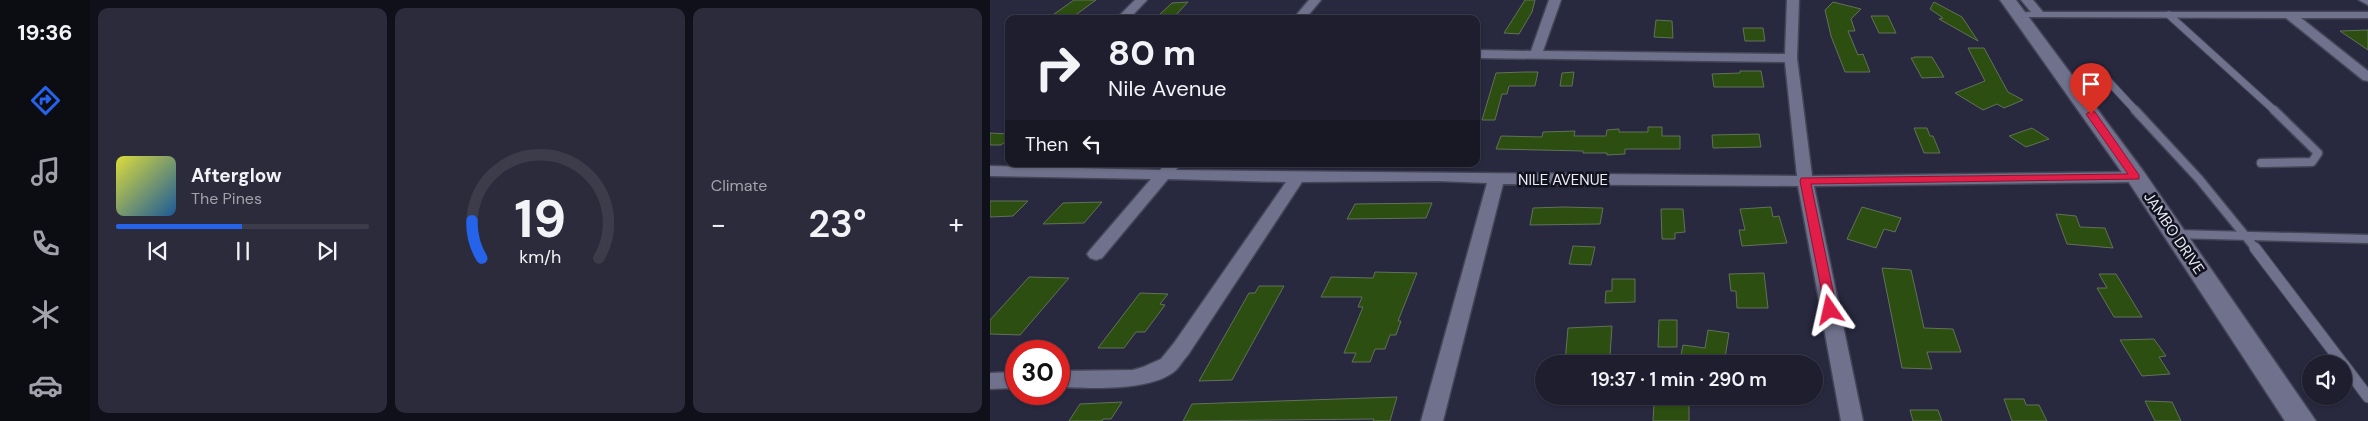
<!DOCTYPE html>
<meta charset="utf-8">
<style>
body{margin:0;font-family:"DM Sans",sans-serif;background:#2b2b3b;color:#f1f3f6;height:100vh;display:flex;flex-direction:column;font-size:19px;white-space:nowrap}
*{box-sizing:border-box;margin:0}
p{font-size:16px;color:#a1a2aa}
.icon{flex:none;width:28px;height:28px;fill:none;stroke:currentColor;stroke-width:2;stroke-linecap:round;stroke-linejoin:round}
.map{position:relative;flex:1;overflow:hidden}
.side{display:flex;flex-direction:column;gap:8px;padding:8px;background:#10101a;width:900px}
.side>*{flex:none}
.top-card{position:absolute;left:15px;top:15px;width:475px;height:152px;border-radius:10px;box-shadow:0 1px 4px #0004,0 0 0 1px #3c3c4b;background:#1e1e2f;color:#f1f3f6;overflow:hidden}
.buttons{position:absolute;left:1312px;top:355px;display:grid;gap:10px}
.buttons a{display:grid;place-items:center;width:50px;height:50px;border-radius:50%;background:#1e1e2f;box-shadow:0 1px 4px #0004,0 0 0 1px #3c3c4b;font-size:25px}
.speed{position:absolute;left:15px;top:340px;display:flex;gap:10px;font-size:25px;font-weight:700;text-align:center}
.speed>*{display:grid;place-content:center;width:65px;height:65px;border-radius:50%;background:#1e1e2f;box-shadow:0 1px 4px #0004,0 0 0 1px #3c3c4b;line-height:1}
.speed .limit{border:8px solid #d22;background:#fff;color:#111}
.pin{position:absolute;display:grid;place-items:center;width:42px;height:42px;color:#fff;margin:-51px -21px;border-radius:50% 50% 50% 0;rotate:-45deg;box-shadow:0 0 5px #0007}
.pin .icon{rotate:45deg}
.me{position:absolute;width:55px;margin:-28px;rotate:349deg;stroke-linejoin:round;filter:drop-shadow(0 0 4px #0008)}
.turn{display:flex;align-items:center;gap:18px;height:105px;padding:0 20px;font-size:22px}
.turn .icon{width:65px;height:65px;stroke-width:2.5}
.turn b{display:block;font-size:35px;line-height:42px}
.then{display:flex;align-items:center;height:48px;padding:0 20px;background:#0003;gap:10px;font-size:19px}
.big{font-size:38px;font-weight:600;line-height:1.1}
.side .tile{flex:1;display:flex;flex-direction:column;justify-content:center;gap:8px;min-width:0;padding:0 18px;border-radius:10px;background:#2b2b3b}
.side .dial{align-items:center;gap:0}
.dial svg{height:130px;overflow:visible;fill:none;stroke:#3c3c4b;stroke-width:7;stroke-linecap:round;text-anchor:middle}
.dial text{fill:#f1f3f6;stroke:none}
.song{display:flex;align-items:center;gap:15px}
.cover{width:60px;height:60px;border-radius:8px;background:linear-gradient(135deg,hsl(60 70% 55%),hsl(210 70% 35%))}
.played{height:5px;border-radius:2px;background:linear-gradient(90deg,#2563eb 50%,#3c3c4b 50%)}
.keys{display:flex;justify-content:space-around;direction:ltr}
.heat{display:flex;justify-content:space-between;align-items:center;font-size:28px;direction:ltr}
.side .tiles{flex:1;display:grid;gap:8px;grid-template-columns:repeat(3,1fr)}
.trip{position:absolute;left:545px;top:355px;width:288px;height:50px;border-radius:25px;background:#1e1e2f;box-shadow:0 1px 4px #0004,0 0 0 1px #3c3c4b;font-weight:600;line-height:50px;text-align:center}
main{display:flex;flex:1;min-height:0}
.tabs{display:flex;flex-direction:column;width:90px;justify-content:space-around;align-items:center;background:#0c0c13;color:#a1a2aa}
.tabs .icon{width:35px;height:35px}
.tabs .active{color:#2563eb}
.tabs b{font-size:22px;color:#f1f3f6}
.map>svg:first-child{display:block}
.building{fill:#2c4e10;stroke:#627159}
.lines{fill:none;stroke-linecap:round;stroke-linejoin:round}
.lane-far2-casing{stroke:#454558;stroke-width:9}
.lane-far1-casing{stroke:#454558;stroke-width:11}
.lane-casing{stroke:#454558;stroke-width:13}
.street-casing{stroke:#454558;stroke-width:3}
.secondary-casing{stroke:#454558;stroke-width:3}
.lane-far2{stroke:#70718c;stroke-width:7}
.lane-far1{stroke:#70718c;stroke-width:8}
.lane{stroke:#70718c;stroke-width:11}
.street{fill:#70718c;fill-rule:evenodd}
.secondary{fill:#70718c;fill-rule:evenodd}
.route{fill:#e11d48;stroke:#92132f}
.labels{text-anchor:middle;stroke-width:5;stroke-linejoin:round;paint-order:stroke}
.street-label{font-size:15px;fill:#eaebfa;stroke:#12121d}
</style>
<main>
<nav class="tabs">
<b>19:36</b>
<svg class="icon active" aria-label="directions" viewBox="0 0 24 24"><path d="M12 3l9 9-9 9-9-9zM9 14v-3h6M13 9l2 2-2 2"/></svg>
<svg class="icon" aria-label="music" viewBox="0 0 24 24"><path d="M9 18V5l10-2v13"/><circle cx="6" cy="18" r="3"/><circle cx="16" cy="16" r="3"/></svg>
<svg class="icon" aria-label="phone" viewBox="0 0 24 24"><path d="M5 4h4l2 5-3 2q2 4 5 5l2-3 5 2v4C11 20 4 13 5 4z"/></svg>
<svg class="icon" aria-label="climate" viewBox="0 0 24 24"><path d="M12 3v18M4 7l16 10M4 17L20 7"/></svg>
<svg class="icon" aria-label="car" viewBox="0 0 24 24"><path d="M5 17H2v-5l4-1 3-4h7l3 4 3 1v5h-3M9 17h6M6 11h13"/><circle cx="7" cy="17" r="2"/><circle cx="17" cy="17" r="2"/></svg>
</nav>
<section class="side">
<div class="tiles">
<div class="tile">
<div class="song"><i class="cover"></i><div><b>Afterglow</b><p>The Pines</p></div></div>
<div class="played"></div>
<div class="keys"><svg class="icon" aria-label="previous" viewBox="0 0 24 24"><path d="M18 5L8 12l10 7zM5 5v14"/></svg><svg class="icon" aria-label="pause" viewBox="0 0 24 24"><path d="M8 5v14M16 5v14"/></svg><svg class="icon" aria-label="next" viewBox="0 0 24 24"><path d="M6 5l10 7-10 7zM19 5v14"/></svg></div>
</div>
<div class="tile dial"><svg viewBox="0 0 100 80">
<path d="M14 69A42 42 0 1 1 86 69"/>
<path d="M14 69A42 42 0 0 1 8 46" stroke="#2563eb"/>
<text x="50" y="56" font-size="32" font-weight="700">19</text>
<text x="50" y="72" font-size="11">km/h</text>
</svg></div>
<div class="tile"><p>Climate</p>
<div class="heat"><a>−</a><b class="big">23°</b><a>+</a></div>
</div>
</div>
</section>
<div class="map">
<svg width="1378" height="421" viewBox="0 0 1378 421">
<rect width="100%" height="100%" fill="#28283f"/>
<g class="building">
<path d="M84,0H106L80,19H57Z"/>
<path d="M535,0H545L542,12L529,34L514,33Z"/>
<path d="M198,2L186,15H169L182,3Z"/>
<path d="M843,2L871,9L861,19L865,31H858L868,55L873,54L880,72H855L841,36L835,10Z"/>
<path d="M944,2L972,17L988,41L949,19L953,18L940,9Z"/>
<path d="M881,16H898L906,33H889Z"/>
<path d="M666,20L682,21L683,38L664,37Z"/>
<path d="M753,28H773L775,41H755Z"/>
<path d="M1378,30V50L1350,31Z"/>
<path d="M978,48H994L1018,92L1033,100L1014,108L1007,104L993,110L965,93L995,81Z"/>
<path d="M924,57H942L954,77L932,78L921,58H924Z"/>
<path d="M750,71H771L774,87H724L722,74L750,73Z"/>
<path d="M534,72H548L545,86H519L517,94H512L505,120H492L506,73Z"/>
<path d="M584,72L582,86H570L572,73Z"/>
<path d="M658,127H672V136H690V149H635V154L617,155V153H593V151L506,149L511,136L552,137L553,132L585,131L584,136H616L617,130L629,129V132H658Z"/>
<path d="M924,128H937L940,136H943L950,153H934Z"/>
<path d="M1042,128L1059,139L1036,147L1019,136Z"/>
<path d="M0,133L19,134V139L11,145H0Z"/>
<path d="M769,134L771,147L723,148L722,135Z"/>
<path d="M0,201H38L23,216L0,217Z"/>
<path d="M112,202L94,223L53,224L73,203Z"/>
<path d="M442,203L436,218L357,219L365,204Z"/>
<path d="M573,207L613,208L610,224L540,225L543,208Z"/>
<path d="M781,207L783,217L789,216L797,243L752,246L749,230H755L750,209Z"/>
<path d="M872,207L911,218L905,232L894,229L886,248L857,239Z"/>
<path d="M671,209H693L695,232L685,233V239H672Z"/>
<path d="M1066,214L1086,216L1090,227L1115,228L1123,248L1077,244Z"/>
<path d="M583,246L605,247L601,265L579,264Z"/>
<path d="M892,268L921,270L934,328L963,329L971,352H937L942,369L912,368Z"/>
<path d="M385,272L427,273L408,321H411L406,335H400L395,349H385L380,362H362L366,353H354L373,307H368L372,297H331L341,277L383,278Z"/>
<path d="M774,273L778,308H747L746,291H741L739,274Z"/>
<path d="M1109,274H1126L1152,317H1124L1107,288H1117Z"/>
<path d="M39,277L79,278L30,335L0,334V320Z"/>
<path d="M622,279H645V302L615,303L616,291H622Z"/>
<path d="M269,286H294L242,380L209,381L259,293H265Z"/>
<path d="M150,293L178,294L170,304L175,305L155,332H146L134,348H108Z"/>
<path d="M669,320H687V347H668Z"/>
<path d="M622,326L620,355H598V362H575L578,328Z"/>
<path d="M718,330L739,333L734,364H689L693,345L715,348Z"/>
<path d="M1164,339L1176,356L1169,357L1180,374L1152,376L1130,340Z"/>
<path d="M407,397L400,421H383L384,419L193,421L202,404Z"/>
<path d="M1014,399H1034L1036,405H1049L1057,421H1022Z"/>
<path d="M1155,401L1182,402L1191,421H1165Z"/>
<path d="M132,402L121,419H113L112,421H79L90,404Z"/>
<path d="M664,404L699,405V421H663Z"/>
<path d="M920,410H948L952,421H923Z"/>
</g>
<g class="lines">
<defs>
<g id="lane-far2">
<path d="M1179,15L1285,111"/>
<path d="M1109,71L1146,111"/>
<path d="M1079,83H1119"/>
</g>
<g id="lane-far1">
<path d="M1145,110L1209,179L1266,249"/>
<path d="M1271,163L1322,162L1328,153L1284,110"/>
<path d="M1185,234L1378,239"/>
</g>
<g id="lane">
<path d="M1265,248L1353,364"/>
<path d="M1354,365L1378,397"/>
</g>
<g id="street">
<path d="M145,0H157L139,19H126Z"/>
<path d="M319,0H331L315,19H303Z"/>
<path d="M559,0H571L553,51L795,54L797,0H809L807,58L822,176L1146,172L1151,174L1154,177L1151,180L1146,182L824,186L873,421H851L808,186L513,184L453,421H431L497,183L448,181L312,182L198,355C194,359 190,366 186,370C162,392 100,388 69,387V371L143,370L153,367L171,359L184,343L296,182L178,179L112,258L106,260L100,258L97,254L100,250L161,179L0,176V166L170,170L175,164H185L188,167L186,170L807,176L795,62L486,58V50L541,51Z"/>
<path d="M1031,0H1043L1053,12H1378V18H1311L1378,71V81L1373,80L1296,18L1025,17L1023,15L1025,13L1041,12Z"/>
<path d="M1369,0H1378V5Z"/>
<path d="M26,372V388L0,389V373Z"/>
</g>
<path id="secondary" d="M1010,0H1026L1154,172L1326,421H1295L1138,181Z"/>
</defs>
<use href="#lane-far2" class="lane-far2-casing"/>
<use href="#lane-far1" class="lane-far1-casing"/>
<use href="#lane" class="lane-casing"/>
<use href="#street" class="street-casing"/>
<use href="#secondary" class="secondary-casing"/>
<use href="#lane-far2" class="lane-far2"/>
<use href="#lane-far1" class="lane-far1"/>
<use href="#lane" class="lane"/>
<use href="#street" class="street"/>
<use href="#secondary" class="secondary"/>
</g>
<path class="route" d="M1101,111L1105,112L1149,175V179L821,184L847,310L845,314H836L810,181L811,178L1138,174L1096,114Z"/>
<g class="labels">
<g class="street-label">
<text x="573" y="185">NILE AVENUE</text>
<text transform="translate(1184 233) rotate(56)" y="5">JAMBO DRIVE</text>
</g>
</g>
</svg>
<div class="buttons">
<a><svg class="icon" aria-label="sound" viewBox="0 0 24 24"><path d="M4 9h4l5-4v14l-5-4H4zM17 9q2 3 0 6"/></svg></a>
</div>
<div class="speed"><div class="limit">30</div></div>
<div class="pin" style="left:1101px;top:114px;background:#d93025"><svg class="icon" aria-label="arrive" viewBox="0 0 24 24"><path d="M6 21V4h12l-3 4 3 4H6"/></svg></div>
<svg class="me" style="left:840px;top:310px" viewBox="-20 -20 40 40"><path d="M0-17L14 15 0 8-14 15z" fill="#e11d48" stroke="#fff" stroke-width="4"/></svg>
<div class="trip">19:37 · 1 min · 290 m</div>
<div class="top-card">
<div class="turn"><svg class="icon" aria-label="right" viewBox="0 0 24 24"><path d="M7 20v-9h11M14 6l5 5-5 5"/></svg><div><b>80 m</b>Nile Avenue</div></div>
<div class="then">Then<svg class="icon" aria-label="left" viewBox="0 0 24 24"><path d="M17 20v-9H6M10 6l-5 5 5 5"/></svg></div>
</div>
</div>
</main>
